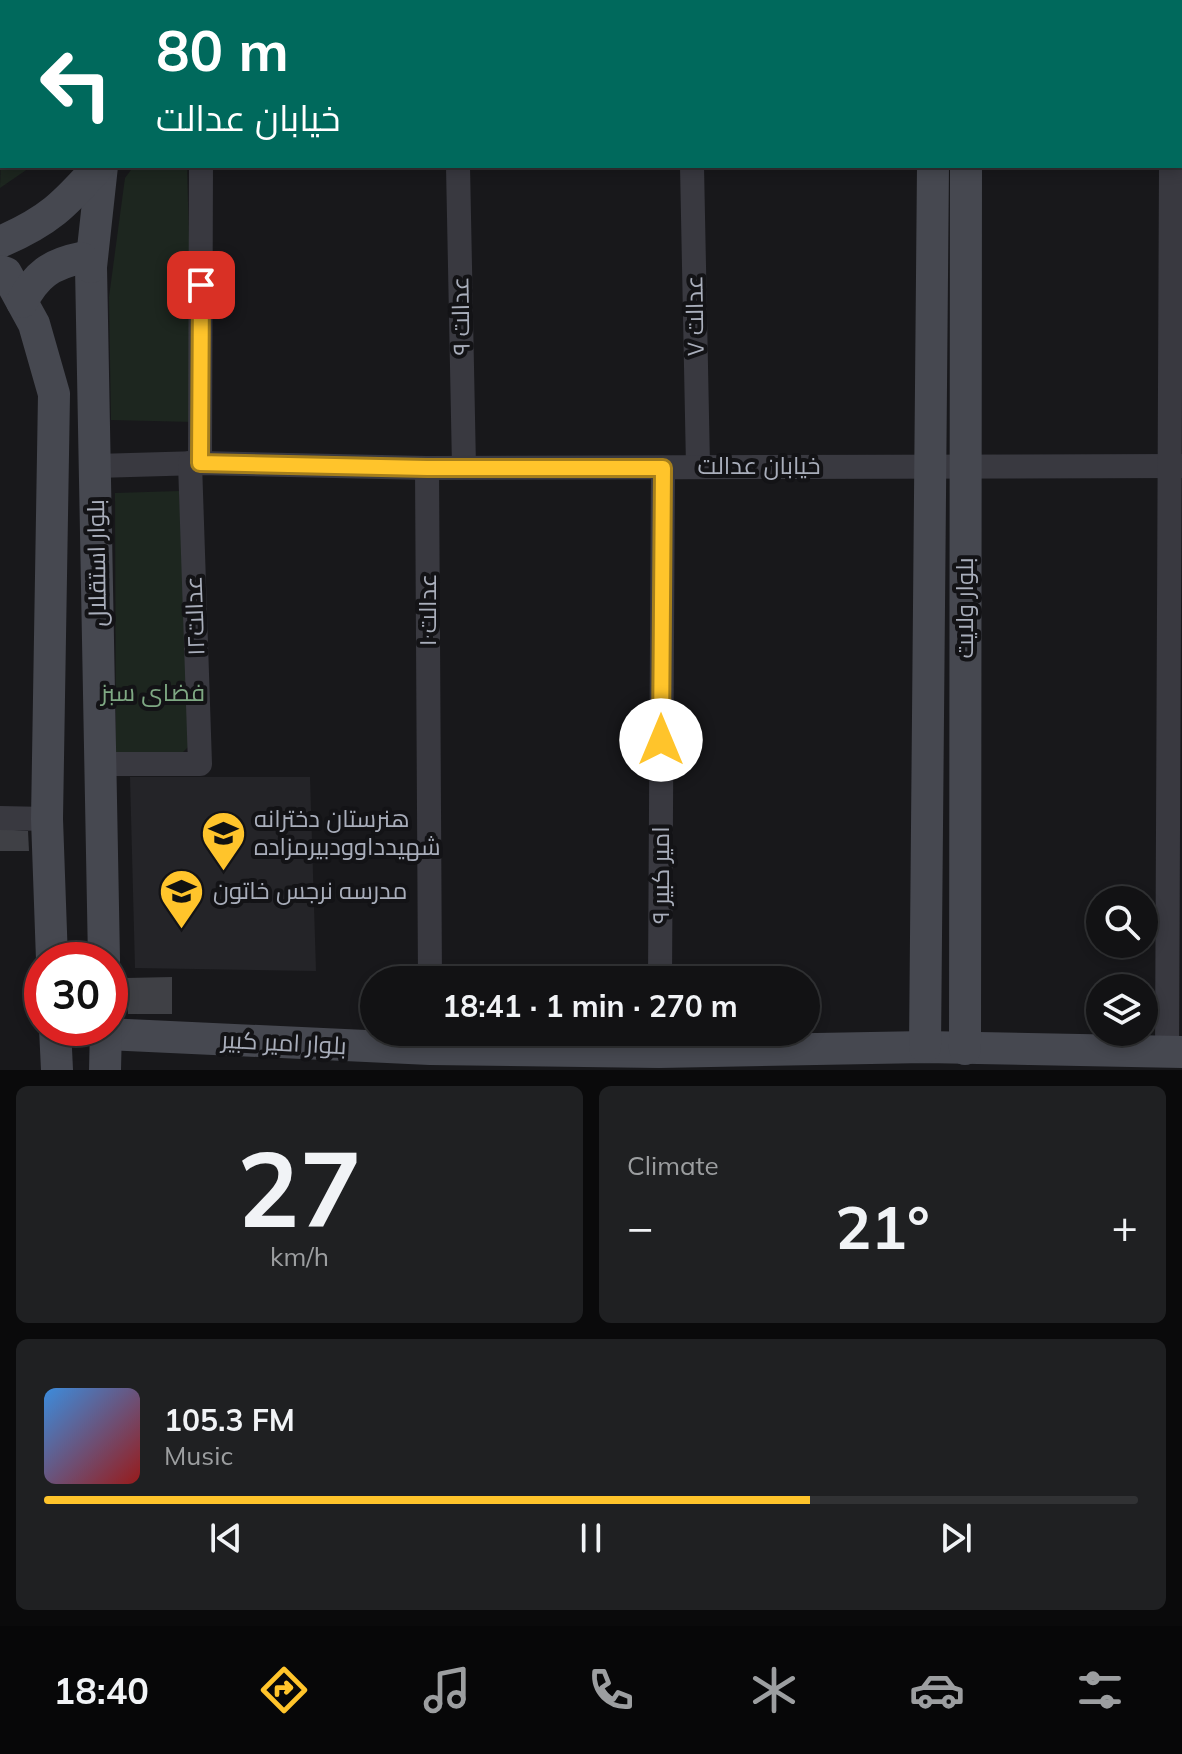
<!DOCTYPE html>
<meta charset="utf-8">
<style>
body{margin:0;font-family:Mulish,Cairo,sans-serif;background:#1f2022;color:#f1f3f6;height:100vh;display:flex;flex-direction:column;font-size:30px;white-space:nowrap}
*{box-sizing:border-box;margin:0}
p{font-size:26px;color:#9c9ea0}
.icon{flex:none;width:44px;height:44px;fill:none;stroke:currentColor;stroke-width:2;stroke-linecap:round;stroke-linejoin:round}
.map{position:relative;height:1070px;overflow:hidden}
.sheet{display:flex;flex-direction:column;gap:16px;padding:16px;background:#0a0a0b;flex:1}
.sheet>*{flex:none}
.guide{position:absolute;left:0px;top:0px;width:1182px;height:168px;box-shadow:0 4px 12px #0003,0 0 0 2px #313234;background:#00695c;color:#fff;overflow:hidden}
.fabs{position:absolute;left:1086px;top:886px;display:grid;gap:16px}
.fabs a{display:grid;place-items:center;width:72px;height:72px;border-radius:50%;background:#121214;box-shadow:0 4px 12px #0003,0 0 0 2px #313234;font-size:40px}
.speed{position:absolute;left:24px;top:942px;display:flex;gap:16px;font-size:40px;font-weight:700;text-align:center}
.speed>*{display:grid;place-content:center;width:104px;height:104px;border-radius:50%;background:#121214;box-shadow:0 4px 12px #0003,0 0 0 2px #313234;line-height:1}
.speed .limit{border:12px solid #d22;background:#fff;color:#111}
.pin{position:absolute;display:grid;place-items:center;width:68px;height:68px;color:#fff;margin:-34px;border-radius:16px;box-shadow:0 4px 12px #0006}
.me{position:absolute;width:88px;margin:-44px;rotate:0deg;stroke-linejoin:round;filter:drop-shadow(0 0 6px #0008)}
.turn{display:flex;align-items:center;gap:28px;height:168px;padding:0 24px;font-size:36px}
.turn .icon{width:104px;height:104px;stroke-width:2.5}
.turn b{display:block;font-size:56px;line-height:68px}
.big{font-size:60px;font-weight:700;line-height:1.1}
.sheet .widget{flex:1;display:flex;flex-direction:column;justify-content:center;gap:12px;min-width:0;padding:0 28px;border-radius:12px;background:#1f2022}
.sheet .dial{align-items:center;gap:0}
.dial b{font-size:104px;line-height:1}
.song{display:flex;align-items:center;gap:24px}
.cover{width:96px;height:96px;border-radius:12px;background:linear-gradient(135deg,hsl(210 70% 55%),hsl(0 70% 35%))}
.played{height:8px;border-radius:4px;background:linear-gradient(90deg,#ffc42b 70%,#313234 70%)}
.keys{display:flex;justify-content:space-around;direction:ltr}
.heat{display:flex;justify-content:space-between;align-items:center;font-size:44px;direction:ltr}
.sheet .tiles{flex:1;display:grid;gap:16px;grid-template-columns:1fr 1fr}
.widget:last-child{grid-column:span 2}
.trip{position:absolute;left:360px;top:966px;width:460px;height:80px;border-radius:40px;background:#121214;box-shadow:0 4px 12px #0003,0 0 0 2px #313234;font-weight:700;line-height:80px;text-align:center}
.menu{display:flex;height:128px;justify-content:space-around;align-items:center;background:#070708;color:#9c9ea0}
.menu .icon{width:56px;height:56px}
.menu .selected{color:#ffc42b}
.menu b{font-size:36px;color:#f1f3f6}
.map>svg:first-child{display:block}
.built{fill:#242428}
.green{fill:#1d261f}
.building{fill:#3f4045}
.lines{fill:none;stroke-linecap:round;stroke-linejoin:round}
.street{stroke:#393940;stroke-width:24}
.secondary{stroke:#464850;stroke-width:32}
.route-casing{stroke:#a67f1c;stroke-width:20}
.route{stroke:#ffc42b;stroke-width:14}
.labels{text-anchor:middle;stroke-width:8;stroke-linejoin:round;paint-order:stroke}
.street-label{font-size:24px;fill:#a9aebb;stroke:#131316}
.park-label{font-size:24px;fill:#7ea883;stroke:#131316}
.poi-label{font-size:24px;fill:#a9aebb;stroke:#131316;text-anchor:start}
</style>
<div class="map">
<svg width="1182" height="1070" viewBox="0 0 1182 1070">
<rect width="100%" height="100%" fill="#18181b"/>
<path class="built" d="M130,777H310L316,971L135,968Z"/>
<g class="green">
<path d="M2,128V166H32L0,188Z"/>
<path d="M134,166H187L194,422L111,420L109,297L125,178Z"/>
<path d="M179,491L193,742L179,756L116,757L115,493Z"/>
</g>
<g class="building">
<path d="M0,829L28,831L29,851H0Z"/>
<path d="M172,977V1014H128L126,978Z"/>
</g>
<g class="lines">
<g class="street">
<path d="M195,0V2"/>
<path d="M455,0V2"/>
<path d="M689,0V2"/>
<path d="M1172,2V0"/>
<path d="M458,166L464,467"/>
<path d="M692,166L698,466"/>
<path d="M200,463L201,166"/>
<path d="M96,466L200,463L427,468L1182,466"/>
<path d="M427,468L430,980"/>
<path d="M99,764H200L190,463"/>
<path d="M0,818L47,819"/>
<path d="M660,980L663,468"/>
<path d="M1167,1053L1171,166"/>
</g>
<g class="secondary">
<path d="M176,2L178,0"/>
<path d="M934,2V0"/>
<path d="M967,2V0"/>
<path d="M102,166L91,267L104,960"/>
<path d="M0,242C49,221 64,205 99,166"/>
<path d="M0,271L6,273L34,324L54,394L47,819L52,960"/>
<path d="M22,302C36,275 51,264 81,258L91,267"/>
<path d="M55,1028L57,1070"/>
<path d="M106,1034L430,1049L659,1052L925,1047L1182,1052"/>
<path d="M925,1047L933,166"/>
<path d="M965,1049L966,166"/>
<path d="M105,1070L106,1028"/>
</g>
</g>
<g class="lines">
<defs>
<path id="route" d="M201,285L200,463L427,468H663L661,740"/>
</defs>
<use href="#route" class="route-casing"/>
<use href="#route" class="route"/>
</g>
<defs>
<symbol id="school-pin" viewBox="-11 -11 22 30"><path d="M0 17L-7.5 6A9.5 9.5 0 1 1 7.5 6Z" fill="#ffc42b" stroke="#131316"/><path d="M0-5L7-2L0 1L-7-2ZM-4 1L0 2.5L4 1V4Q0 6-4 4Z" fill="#111"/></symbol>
</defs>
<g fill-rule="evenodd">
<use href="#school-pin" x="198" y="808" width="51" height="69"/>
<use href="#school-pin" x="156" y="866" width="51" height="69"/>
</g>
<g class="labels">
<g class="street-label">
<text transform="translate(461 316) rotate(-91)" y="8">عدالت ۹</text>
<text transform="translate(695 316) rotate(-91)" y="8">عدالت ۷</text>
<text x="759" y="474">خیابان عدالت</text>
<text transform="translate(97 563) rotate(-91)" y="8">بلوار استقلال</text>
<text transform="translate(965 608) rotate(-90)" y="8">بلوار ولایت</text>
<text transform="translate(428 610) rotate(-90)" y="8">عدالت۱۰</text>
<text transform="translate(195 616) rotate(-92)" y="8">عدالت۱۲</text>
<text transform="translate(661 875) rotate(-90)" y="8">امیر کبیر ۹</text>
<text transform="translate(284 1043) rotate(3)" y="8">بلوار امیر کبیر</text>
</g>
<g class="park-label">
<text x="153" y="701">فضای سبز</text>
</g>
<g class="poi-label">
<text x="254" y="827">هنرستان دخترانه<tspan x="254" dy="28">شهیدداوودبیرمزاده</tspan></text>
<text x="213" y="899">مدرسه نرجس خاتون</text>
</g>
</g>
</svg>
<div class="fabs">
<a><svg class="icon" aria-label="search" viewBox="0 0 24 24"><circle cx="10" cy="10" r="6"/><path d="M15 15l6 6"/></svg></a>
<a><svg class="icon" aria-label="layers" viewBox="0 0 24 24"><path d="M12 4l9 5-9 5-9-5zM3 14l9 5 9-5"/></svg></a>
</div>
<div class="speed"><div class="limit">30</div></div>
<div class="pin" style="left:201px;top:285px;background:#d93025"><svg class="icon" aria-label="arrive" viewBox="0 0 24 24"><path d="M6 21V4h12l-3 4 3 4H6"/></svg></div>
<svg class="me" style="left:661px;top:740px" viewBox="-20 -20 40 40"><circle r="19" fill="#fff"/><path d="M0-13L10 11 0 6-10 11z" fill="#ffc42b"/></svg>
<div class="trip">18:41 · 1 min · 270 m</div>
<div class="guide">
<div class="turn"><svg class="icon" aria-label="left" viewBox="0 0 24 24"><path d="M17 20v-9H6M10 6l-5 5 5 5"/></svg><div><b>80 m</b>خیابان عدالت</div></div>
</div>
</div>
<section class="sheet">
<div class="tiles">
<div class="widget dial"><b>27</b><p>km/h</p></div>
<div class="widget"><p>Climate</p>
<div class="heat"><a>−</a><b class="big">21°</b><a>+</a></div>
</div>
<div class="widget">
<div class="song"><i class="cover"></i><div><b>105.3 FM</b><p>Music</p></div></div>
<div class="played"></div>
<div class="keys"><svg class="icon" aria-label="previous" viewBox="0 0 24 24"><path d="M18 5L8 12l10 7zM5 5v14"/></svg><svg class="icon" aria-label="pause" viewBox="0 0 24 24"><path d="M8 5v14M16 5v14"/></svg><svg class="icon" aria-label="next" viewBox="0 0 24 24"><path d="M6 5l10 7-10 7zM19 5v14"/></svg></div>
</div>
</div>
</section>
<nav class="menu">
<b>18:40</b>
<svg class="icon selected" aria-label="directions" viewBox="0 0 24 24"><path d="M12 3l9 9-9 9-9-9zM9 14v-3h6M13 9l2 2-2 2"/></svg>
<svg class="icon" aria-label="music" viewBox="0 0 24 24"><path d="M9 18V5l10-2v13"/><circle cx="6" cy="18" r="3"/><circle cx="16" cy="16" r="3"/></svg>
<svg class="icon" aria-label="phone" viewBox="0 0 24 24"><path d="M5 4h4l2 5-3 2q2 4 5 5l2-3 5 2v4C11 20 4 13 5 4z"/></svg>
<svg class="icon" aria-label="climate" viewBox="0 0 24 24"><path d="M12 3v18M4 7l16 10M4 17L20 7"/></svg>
<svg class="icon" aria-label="car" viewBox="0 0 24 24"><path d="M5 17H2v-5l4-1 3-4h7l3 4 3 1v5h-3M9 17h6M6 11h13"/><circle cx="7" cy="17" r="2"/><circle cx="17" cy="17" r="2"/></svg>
<svg class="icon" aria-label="filters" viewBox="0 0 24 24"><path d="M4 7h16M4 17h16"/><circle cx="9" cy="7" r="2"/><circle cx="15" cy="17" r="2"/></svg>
</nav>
